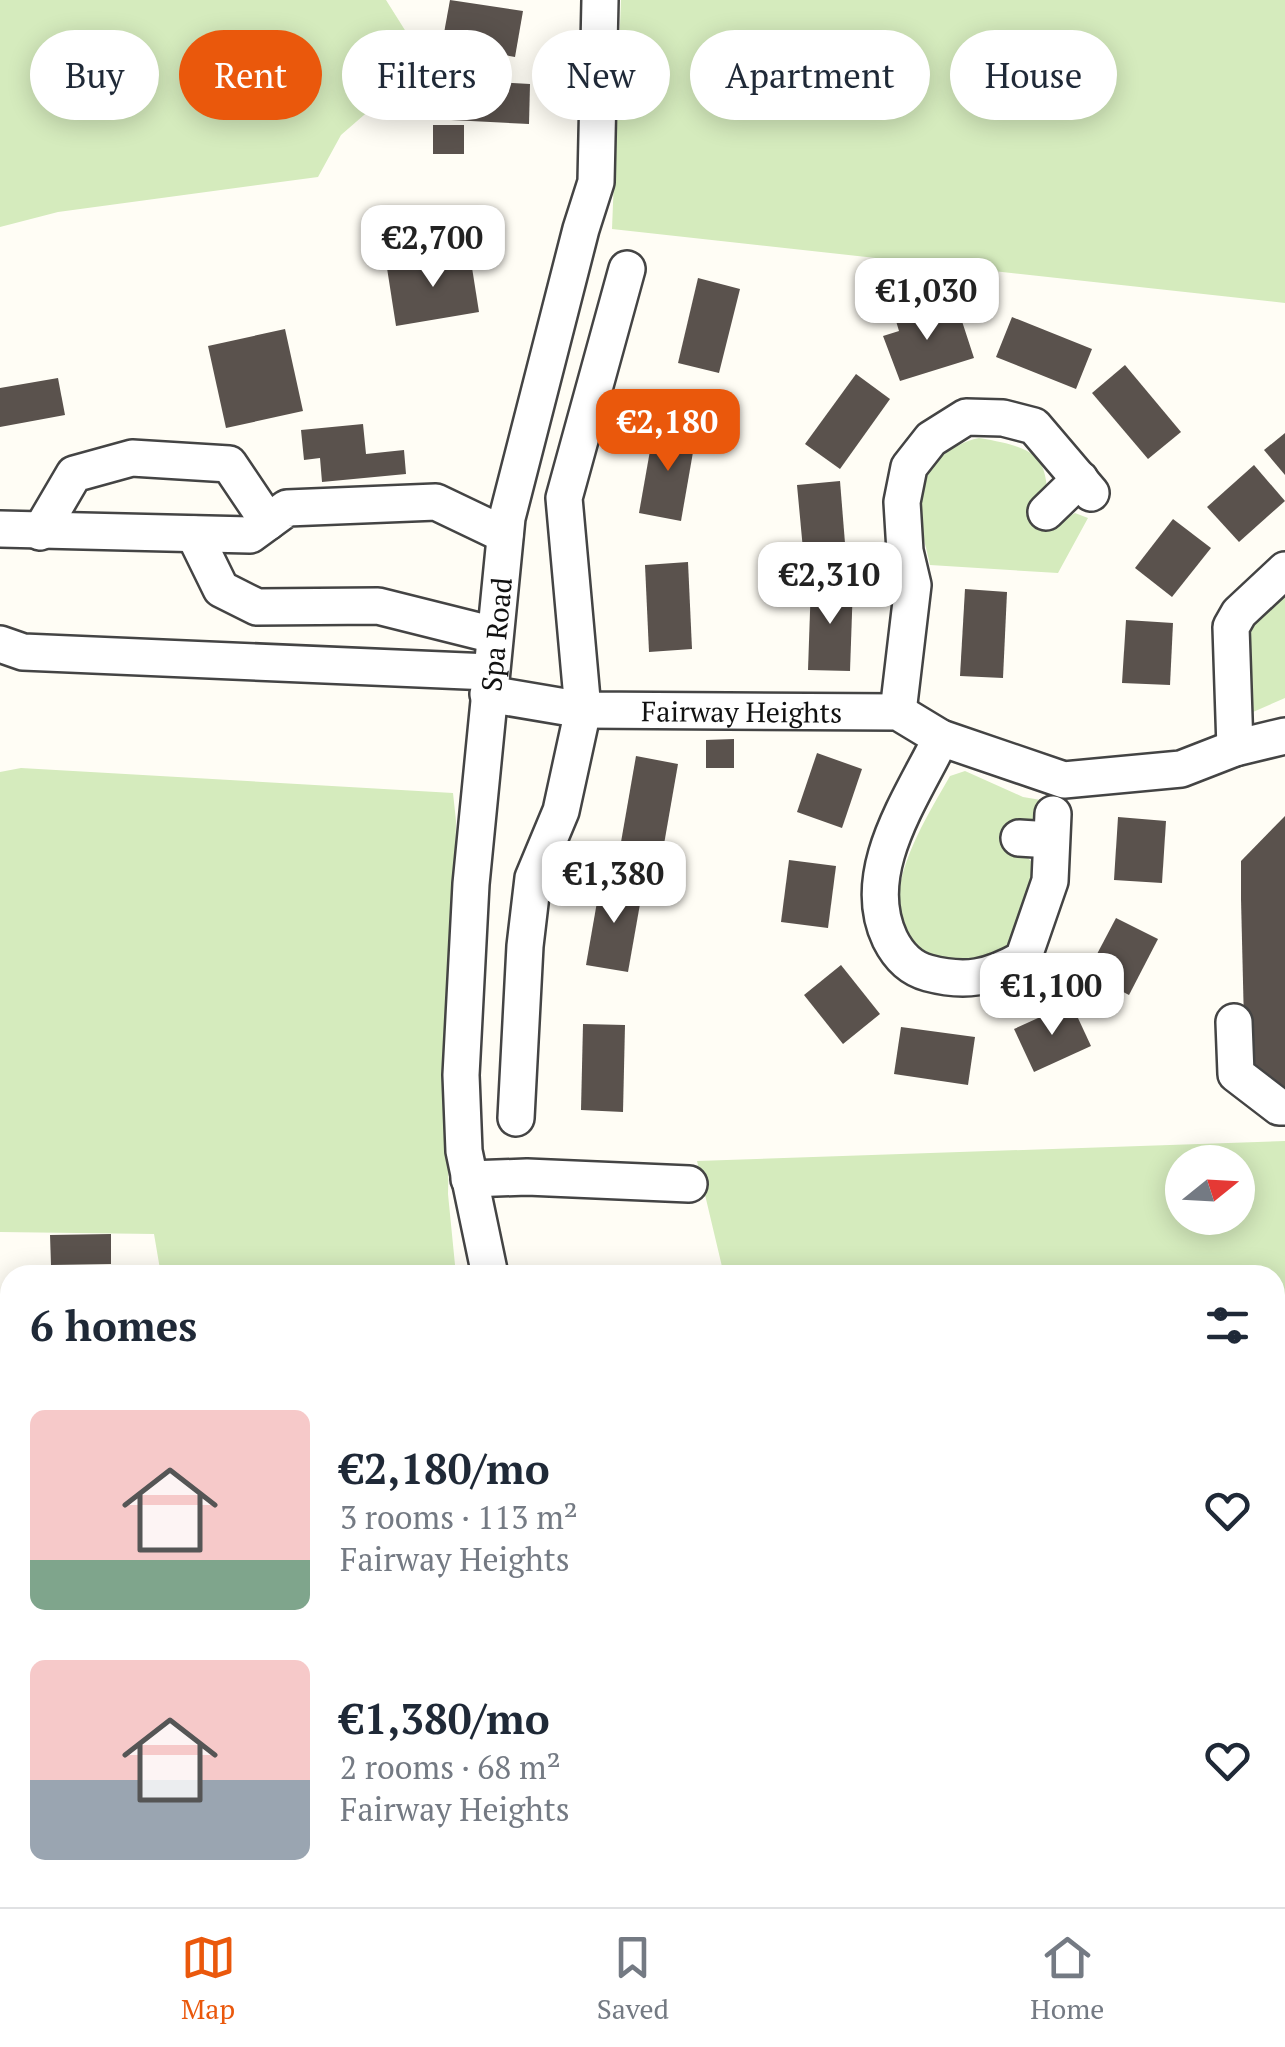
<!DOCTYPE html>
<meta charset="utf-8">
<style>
body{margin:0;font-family:"PT Serif",serif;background:#f6f6f7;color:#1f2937;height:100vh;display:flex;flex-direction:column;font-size:38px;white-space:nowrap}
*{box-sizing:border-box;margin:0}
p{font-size:32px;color:#747a83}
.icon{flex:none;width:55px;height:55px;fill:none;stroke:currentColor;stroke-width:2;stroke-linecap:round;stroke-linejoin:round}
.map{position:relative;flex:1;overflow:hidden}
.panel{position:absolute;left:0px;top:1265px;width:1285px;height:642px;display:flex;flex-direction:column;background:#fff;border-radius:30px 30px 0 0;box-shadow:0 5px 25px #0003}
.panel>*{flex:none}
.guide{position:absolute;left:30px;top:30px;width:1225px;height:90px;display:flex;gap:20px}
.needle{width:65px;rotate:72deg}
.tools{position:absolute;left:1165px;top:1145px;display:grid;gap:20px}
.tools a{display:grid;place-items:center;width:90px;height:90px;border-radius:50%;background:#fff;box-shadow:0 5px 25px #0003;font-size:50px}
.price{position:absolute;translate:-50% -85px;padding:0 22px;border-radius:20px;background:#fff;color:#222;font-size:32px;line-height:65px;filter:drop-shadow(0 2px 5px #0008)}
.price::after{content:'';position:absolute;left:50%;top:60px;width:30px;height:22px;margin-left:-15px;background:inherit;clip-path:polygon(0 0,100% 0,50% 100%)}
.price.selected{background:#ea580c;color:#fff}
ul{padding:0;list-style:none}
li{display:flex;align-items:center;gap:30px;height:250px;padding:0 30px}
li span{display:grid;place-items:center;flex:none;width:280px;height:200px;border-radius:15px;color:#555}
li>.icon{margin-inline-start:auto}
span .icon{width:120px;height:120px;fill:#fffc;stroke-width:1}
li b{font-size:42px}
h2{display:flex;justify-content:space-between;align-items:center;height:120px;padding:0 30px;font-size:42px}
.pill{padding:0 35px;border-radius:45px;background:#fff;box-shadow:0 5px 25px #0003;font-size:35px;line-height:90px}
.pill.selected{background:#ea580c;color:#fff}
.tabs{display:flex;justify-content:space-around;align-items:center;height:140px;border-top:2px solid #e0e1e3;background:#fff;font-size:28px;color:#747a83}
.tabs a{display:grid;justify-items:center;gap:5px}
.tabs .selected{color:#ea580c}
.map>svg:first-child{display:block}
.green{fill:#d5ebbd;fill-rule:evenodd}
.building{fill:#5a524d}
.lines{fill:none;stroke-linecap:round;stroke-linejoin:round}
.minor-casing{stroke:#444;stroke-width:40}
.minor{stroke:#fff;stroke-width:35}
.labels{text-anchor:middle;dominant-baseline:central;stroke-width:10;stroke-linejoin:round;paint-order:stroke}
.street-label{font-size:28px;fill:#111;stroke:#fff}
</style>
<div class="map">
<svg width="1285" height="1907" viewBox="0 0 1285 1907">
<rect width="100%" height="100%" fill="#fffdf5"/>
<!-- green -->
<g class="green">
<path d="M 0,0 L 386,0 L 425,62 L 341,135 L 318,177 L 58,212 L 0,227 Z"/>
<path d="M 621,0 L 1285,0 L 1285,303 L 612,229 Z"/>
<path d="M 979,438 C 1052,450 1045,461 1050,528 L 1075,513 L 1088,518 L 1058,573 L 930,565 C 926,545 918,522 918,502 C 919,469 950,444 979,438 Z"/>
<path d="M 1285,585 L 1285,698 L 1253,712 C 1220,660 1251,623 1285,585 Z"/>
<path d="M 21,768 L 453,793 L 456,821 L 448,1194 L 456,1275 L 161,1275 L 154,1234 L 0,1232 L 0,772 Z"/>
<path d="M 965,771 L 1023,797 L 1047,801 L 1037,818 L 1006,825 L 1005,849 L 1028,858 L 1041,873 L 1006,957 C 989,959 961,966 944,961 C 853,931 921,827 950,776 Z"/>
<path d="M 1285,1141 L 1285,1742 L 1275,1669 L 1275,1275 L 724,1275 L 697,1161 ZM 1182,1162 L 1238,1162 L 1238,1218 L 1182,1218 Z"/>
<path d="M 64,1898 L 149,1898 L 149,1907 L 67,1907 Z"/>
</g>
<!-- building -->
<g class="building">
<path d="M 450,0 L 523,11 L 515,57 L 442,44 Z"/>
<path d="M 452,80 L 530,84 L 529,124 L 451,120 Z"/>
<rect x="433" y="125" width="31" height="29"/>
<path d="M 470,255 L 479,312 L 396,326 L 387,268 Z"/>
<path d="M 698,278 L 740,289 L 719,373 L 678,363 Z"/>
<path d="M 915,304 L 922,324 L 959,312 L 974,358 L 900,381 L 883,336 L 899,331 L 893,311 Z"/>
<path d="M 1012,317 L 1092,349 L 1076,389 L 996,357 Z"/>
<path d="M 285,329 L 303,411 L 226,428 L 208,346 Z"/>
<path d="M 1125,365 L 1181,432 L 1148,459 L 1092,393 Z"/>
<path d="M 856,374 L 890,399 L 840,469 L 805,444 Z"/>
<path d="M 58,378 L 65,415 L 0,427 L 0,388 Z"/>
<path d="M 363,424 L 366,454 L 404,450 L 406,474 L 322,482 L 320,458 L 304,460 L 301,430 Z"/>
<path d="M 654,428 L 696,435 L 681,521 L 639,513 Z"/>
<path d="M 1285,433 L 1285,475 L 1264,450 Z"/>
<path d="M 1254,465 L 1285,501 L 1239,542 L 1207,507 Z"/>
<path d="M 840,481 L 847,568 L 805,571 L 797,485 Z"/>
<path d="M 1173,519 L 1211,548 L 1172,597 L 1135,568 Z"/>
<path d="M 688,562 L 692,649 L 649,652 L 645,565 Z"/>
<path d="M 811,583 L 853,585 L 850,671 L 808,670 Z"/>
<path d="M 965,589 L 1007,592 L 1003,678 L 960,676 Z"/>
<path d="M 1126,620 L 1173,623 L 1170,685 L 1122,683 Z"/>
<path d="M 734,739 L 734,768 L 706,768 L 706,740 Z"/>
<path d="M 817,753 L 862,769 L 842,828 L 797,812 Z"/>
<path d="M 636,756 L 678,764 L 663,850 L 621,842 Z"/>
<path d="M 1285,816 L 1285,1093 L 1245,1064 L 1241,899 L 1241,861 Z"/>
<path d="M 1118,817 L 1166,821 L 1162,883 L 1114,880 Z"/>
<path d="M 789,860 L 836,866 L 828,928 L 781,922 Z"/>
<path d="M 601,879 L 643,887 L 628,972 L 586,965 Z"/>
<path d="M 1116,918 L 1158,939 L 1129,995 L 1087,973 Z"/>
<path d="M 841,965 L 880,1014 L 843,1044 L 804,995 Z"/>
<path d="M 1071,1003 L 1091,1046 L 1034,1072 L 1014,1029 Z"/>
<path d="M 583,1024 L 625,1025 L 623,1112 L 581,1110 Z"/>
<path d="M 901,1027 L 975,1037 L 968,1085 L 894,1074 Z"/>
<path d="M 111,1234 L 111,1264 L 51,1265 L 50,1235 Z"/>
<path d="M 10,1551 L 10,1595 L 0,1597 L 0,1553 Z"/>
<rect x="0" y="1657" width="10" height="23"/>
<path d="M 1282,1896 L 1285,1907 L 1243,1907 L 1258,1898 L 1276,1898 L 1278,1902 Z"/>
<rect x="211" y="1898" width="30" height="9"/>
<path d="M 491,1898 L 542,1898 L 544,1907 L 493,1907 Z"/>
<path d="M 850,1898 L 889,1898 L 891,1907 L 806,1907 Z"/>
<path d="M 906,1898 L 1006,1898 L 1007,1907 L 908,1907 Z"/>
<path d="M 1028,1898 L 1104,1898 L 1105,1900 L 1060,1907 L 1029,1907 Z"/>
</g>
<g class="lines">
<defs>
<g id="minor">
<path d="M 1046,512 L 1080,479"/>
<path d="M 0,529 L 250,535 L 287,508 L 436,502 L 505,535"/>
<path d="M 40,532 L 74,474 L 132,458 L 229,464 L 268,522"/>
<path d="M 194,534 L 221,589 L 257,607 L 378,606 L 494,635"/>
<path d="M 0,644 L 23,652 L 490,672"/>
<path id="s1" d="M 488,694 L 583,710 L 898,712 L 941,738 L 1064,780 L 1181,769 L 1235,748 L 1285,736"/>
<path d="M 898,712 L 913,585 L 905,551 L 902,502 L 909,467 L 931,439 L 966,417 L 1003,418 L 1034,426 L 1091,493"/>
<path d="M 941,738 C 912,798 858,872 890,939 C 898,955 909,968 928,973 C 966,983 989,978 1023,959 L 1050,881 L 1053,814"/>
<path d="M 1235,748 L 1231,627 L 1239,613 L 1285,570"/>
<path d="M 1019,838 L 1051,840"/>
<path d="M 1234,1022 L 1236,1074 L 1279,1107 L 1285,1107"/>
<path d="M 516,1118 L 525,946 L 533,878 L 561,811 L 583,710 L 564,498 L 627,269"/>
<path d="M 469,1179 L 527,1177 L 689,1184"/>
<path id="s2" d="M 490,1275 L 464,1151 L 461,1075 L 471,884 L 507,518 L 581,229 L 596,182 L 600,0"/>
<path d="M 0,1489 L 10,1488"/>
<path d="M 0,1772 L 10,1801"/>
<path d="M 1275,1804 L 1285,1824"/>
<path d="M 42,1898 L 45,1907"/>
<path d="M 198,1898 L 198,1907"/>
<path d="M 659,1898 L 661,1907"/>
<path d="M 401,1907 L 402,1898"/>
<path d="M 1158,1907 L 1164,1898"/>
</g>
</defs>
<!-- minor casing -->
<use href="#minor" class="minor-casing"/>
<!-- minor -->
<use href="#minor" class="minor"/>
</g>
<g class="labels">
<!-- street labels -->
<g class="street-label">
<text stroke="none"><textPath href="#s2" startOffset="645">Spa Road</textPath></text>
<text stroke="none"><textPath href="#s1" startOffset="255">Fairway Heights</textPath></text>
</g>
</g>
</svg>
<div class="tools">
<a><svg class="needle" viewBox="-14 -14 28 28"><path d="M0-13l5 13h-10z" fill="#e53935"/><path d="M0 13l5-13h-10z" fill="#747a83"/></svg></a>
</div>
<b class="price" style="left:433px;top:290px">€2,700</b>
<b class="price" style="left:927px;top:343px">€1,030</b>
<b class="price selected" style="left:668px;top:474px">€2,180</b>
<b class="price" style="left:830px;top:627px">€2,310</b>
<b class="price" style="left:614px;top:926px">€1,380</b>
<b class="price" style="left:1052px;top:1038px">€1,100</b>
<div class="guide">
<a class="pill">Buy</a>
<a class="pill selected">Rent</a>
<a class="pill">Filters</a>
<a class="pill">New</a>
<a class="pill">Apartment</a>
<a class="pill">House</a>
</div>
<section class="panel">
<h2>6 homes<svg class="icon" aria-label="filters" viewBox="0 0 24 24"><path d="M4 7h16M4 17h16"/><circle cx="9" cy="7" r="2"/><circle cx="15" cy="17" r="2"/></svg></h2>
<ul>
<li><span style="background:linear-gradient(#f6c9c9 75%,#7fa58c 0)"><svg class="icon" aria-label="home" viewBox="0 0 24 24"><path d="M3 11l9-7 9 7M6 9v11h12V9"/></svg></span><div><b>€2,180/mo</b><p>3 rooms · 113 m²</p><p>Fairway Heights</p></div><svg class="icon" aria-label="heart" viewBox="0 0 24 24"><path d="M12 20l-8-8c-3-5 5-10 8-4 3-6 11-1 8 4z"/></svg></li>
<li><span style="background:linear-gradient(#f6c9c9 60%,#9aa5b1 0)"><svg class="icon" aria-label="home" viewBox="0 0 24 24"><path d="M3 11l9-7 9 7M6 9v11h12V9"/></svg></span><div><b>€1,380/mo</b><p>2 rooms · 68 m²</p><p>Fairway Heights</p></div><svg class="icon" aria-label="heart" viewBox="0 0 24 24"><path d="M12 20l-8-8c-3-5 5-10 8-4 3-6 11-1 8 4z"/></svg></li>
</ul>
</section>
</div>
<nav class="tabs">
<a class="selected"><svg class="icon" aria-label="map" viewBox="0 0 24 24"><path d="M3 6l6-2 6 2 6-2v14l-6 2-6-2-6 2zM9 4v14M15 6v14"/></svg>Map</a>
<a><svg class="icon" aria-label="saved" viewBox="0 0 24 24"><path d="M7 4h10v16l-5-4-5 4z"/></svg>Saved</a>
<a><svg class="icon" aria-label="home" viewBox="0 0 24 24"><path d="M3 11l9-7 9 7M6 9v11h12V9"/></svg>Home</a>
</nav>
